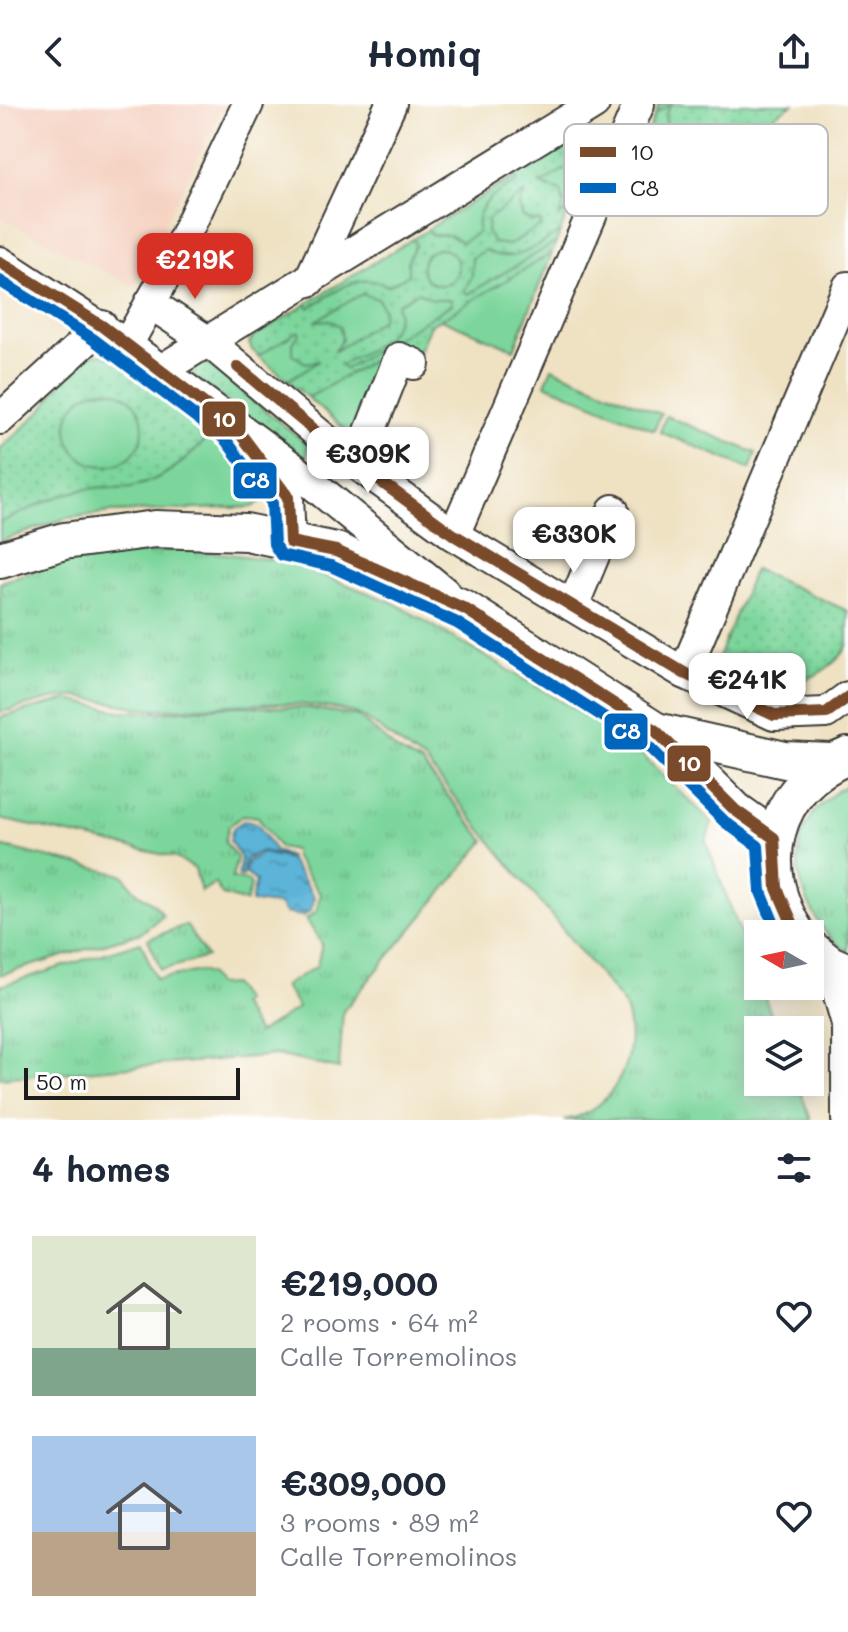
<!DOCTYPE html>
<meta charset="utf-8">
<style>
body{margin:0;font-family:Mali,sans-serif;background:#f6f6f7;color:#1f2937;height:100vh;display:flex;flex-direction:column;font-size:30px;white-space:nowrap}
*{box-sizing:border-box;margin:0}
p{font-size:26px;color:#747a83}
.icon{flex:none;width:44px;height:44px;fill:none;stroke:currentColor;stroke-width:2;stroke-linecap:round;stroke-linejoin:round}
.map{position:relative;height:1016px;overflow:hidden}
.sheet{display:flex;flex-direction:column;background:#fff;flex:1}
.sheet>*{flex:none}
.needle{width:52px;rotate:279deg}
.buttons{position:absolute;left:744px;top:816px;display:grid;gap:16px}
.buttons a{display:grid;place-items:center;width:80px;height:80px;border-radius:0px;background:#fff;box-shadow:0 4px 20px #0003;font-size:40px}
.scale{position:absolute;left:24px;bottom:20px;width:216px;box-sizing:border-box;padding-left:8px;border:4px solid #1c1c1c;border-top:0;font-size:22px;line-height:28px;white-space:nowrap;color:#1c1c1c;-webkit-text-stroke:6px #fff;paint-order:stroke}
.price{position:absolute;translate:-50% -68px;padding:0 18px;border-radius:16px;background:#fff;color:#222;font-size:26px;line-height:52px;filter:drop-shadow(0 2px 4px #0008)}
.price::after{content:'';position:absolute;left:50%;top:48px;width:24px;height:18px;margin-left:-12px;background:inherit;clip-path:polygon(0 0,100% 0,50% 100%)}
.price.current{background:#d93025;color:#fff}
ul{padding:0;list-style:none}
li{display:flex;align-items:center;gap:24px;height:200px;padding:0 32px}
li span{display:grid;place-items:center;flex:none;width:224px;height:160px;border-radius:0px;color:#555}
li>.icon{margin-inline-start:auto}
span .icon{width:96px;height:96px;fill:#fffc;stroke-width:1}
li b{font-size:34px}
h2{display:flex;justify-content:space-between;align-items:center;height:96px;padding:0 32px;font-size:34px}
header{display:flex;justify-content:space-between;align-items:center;height:104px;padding:0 32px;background:#fff;font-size:36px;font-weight:800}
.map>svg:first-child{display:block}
.built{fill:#f5d3c2}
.grass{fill:url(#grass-tufts);stroke:#4c795c;stroke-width:2}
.park{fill:url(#park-dots);stroke:#4c795c;stroke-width:2}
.garden{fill:#7cd69b;stroke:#4c795c;stroke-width:2}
.water{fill:url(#water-ripples);stroke:#3c687a;stroke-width:2}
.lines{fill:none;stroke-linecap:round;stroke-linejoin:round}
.minor-casing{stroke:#3c3a35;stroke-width:34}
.major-casing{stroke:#3c3a35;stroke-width:40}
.minor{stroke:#fff;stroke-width:30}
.major{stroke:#fff;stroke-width:36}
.bus-1-casing{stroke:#fff;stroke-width:18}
.bus-2-casing{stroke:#fff;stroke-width:18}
.bus-1{stroke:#7a4b2a;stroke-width:12}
.bus-2{stroke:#0065bd;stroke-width:12}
.key{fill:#fff;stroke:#bbb;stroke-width:2}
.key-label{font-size:22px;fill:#1c1c1c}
.line-badge{stroke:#fff;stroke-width:3}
.badge-label{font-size:22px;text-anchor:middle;font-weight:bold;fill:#fff}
</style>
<header><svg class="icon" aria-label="back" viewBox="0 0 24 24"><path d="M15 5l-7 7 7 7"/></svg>Homiq<svg class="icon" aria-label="share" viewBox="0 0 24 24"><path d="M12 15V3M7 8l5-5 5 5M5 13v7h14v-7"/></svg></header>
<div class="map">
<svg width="848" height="1016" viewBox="0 0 848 1016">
<defs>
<pattern id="grass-tufts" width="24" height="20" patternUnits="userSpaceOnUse" patternTransform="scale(2)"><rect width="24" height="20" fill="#7cd69b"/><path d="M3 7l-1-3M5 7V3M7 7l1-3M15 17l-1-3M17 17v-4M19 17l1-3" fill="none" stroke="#6bb785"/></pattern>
<pattern id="park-dots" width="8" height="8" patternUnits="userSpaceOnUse" patternTransform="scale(2)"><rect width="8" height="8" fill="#7cd69b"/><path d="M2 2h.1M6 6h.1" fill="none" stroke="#6bb785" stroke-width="1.8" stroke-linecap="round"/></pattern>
<pattern id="water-ripples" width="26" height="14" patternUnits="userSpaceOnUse" patternTransform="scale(2)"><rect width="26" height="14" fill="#5bb4d8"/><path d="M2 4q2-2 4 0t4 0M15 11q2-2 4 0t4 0" fill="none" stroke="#4a92ae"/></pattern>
</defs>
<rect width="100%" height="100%" fill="#fff"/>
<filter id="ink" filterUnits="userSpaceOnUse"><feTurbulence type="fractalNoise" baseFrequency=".0125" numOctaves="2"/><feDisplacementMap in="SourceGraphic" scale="16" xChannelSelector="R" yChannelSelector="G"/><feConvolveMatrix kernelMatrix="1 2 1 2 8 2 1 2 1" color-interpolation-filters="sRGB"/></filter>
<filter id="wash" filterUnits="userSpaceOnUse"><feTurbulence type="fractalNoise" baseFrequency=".006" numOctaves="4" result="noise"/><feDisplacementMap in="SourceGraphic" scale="32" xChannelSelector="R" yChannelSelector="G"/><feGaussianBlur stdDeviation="1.8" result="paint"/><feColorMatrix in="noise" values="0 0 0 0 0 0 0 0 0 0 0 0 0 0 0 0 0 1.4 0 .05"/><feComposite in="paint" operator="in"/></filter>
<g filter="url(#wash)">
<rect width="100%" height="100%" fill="#efe2c3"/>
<!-- built -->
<path class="built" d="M 0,0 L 224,0 L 134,183 L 0,113 Z"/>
<!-- grass -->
<g class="grass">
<path d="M 184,445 L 286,457 L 394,499 L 623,633 L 712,718 L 706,738 L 777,926 L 758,926 L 758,978 L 797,978 L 811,1016 L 564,1016 C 617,1009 643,944 623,899 L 425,657 C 406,647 367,612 355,609 C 292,592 226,603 161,605 C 131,606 89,591 65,593 C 44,595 21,604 0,608 L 0,479 L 55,458 Z"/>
<path d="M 68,596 L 120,607 L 162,608 L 234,602 L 309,604 L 358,612 L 398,647 L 422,660 L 485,737 L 343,907 L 339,965 L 277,951 L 0,974 L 0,882 L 141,838 L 156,875 L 200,867 L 209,870 L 216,881 L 232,880 L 244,897 L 240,900 L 258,929 L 298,904 L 284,882 L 317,862 L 322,840 L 306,815 L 317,807 L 320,790 L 294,753 L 294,746 L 279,743 L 258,713 L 244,711 L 229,722 L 225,738 L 237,754 L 232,774 L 248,777 L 251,781 L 246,798 L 222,791 L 215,779 L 201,788 L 195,765 L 174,753 L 0,715 L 0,613 Z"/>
<path d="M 848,680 L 848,848 C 831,838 821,824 812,806 C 785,755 797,710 848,680 Z"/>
<path d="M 0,742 L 124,771 C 138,797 150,790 163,811 L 141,829 L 0,871 Z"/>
<path d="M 186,821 L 207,853 L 161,866 L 148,835 Z"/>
</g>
<!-- park -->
<g class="park">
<path d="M 659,0 L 793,0 L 616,108 Z"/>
<path d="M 571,38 L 589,55 L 514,245 L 441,215 L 430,221 L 417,253 L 355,334 L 252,246 L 249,239 L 253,233 Z"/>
<path d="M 104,250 C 153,276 212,316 246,361 C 253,371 258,384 263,395 L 253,403 L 111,408 L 67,414 L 0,437 L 0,345 L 43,305 L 74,259 L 88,251 Z"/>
<path d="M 204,257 L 308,341 L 307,351 L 303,354 L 193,272 L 196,261 Z"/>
<path d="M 754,465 L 848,507 C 848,517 848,529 848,539 C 846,549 836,557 828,563 C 791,592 754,576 717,557 Z"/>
</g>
<!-- garden -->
<g class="garden">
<path d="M 671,0 L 665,11 L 667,24 L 677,31 L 691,31 L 633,66 L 655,10 Z"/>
<path d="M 588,51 L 589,55 L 569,106 L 559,113 L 564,101 L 561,87 L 540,80 Z"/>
<path d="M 515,73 L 518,77 C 496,90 474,99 478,128 L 462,138 L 449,131 L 431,131 L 428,125 Z"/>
<path d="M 525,89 L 519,101 L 522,112 L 532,118 L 539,117 L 542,121 L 509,141 L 494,139 L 487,129 L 488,115 Z"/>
<path d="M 560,128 L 556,138 L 468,190 L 464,187 L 472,172 L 472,154 L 485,146 C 513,163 536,142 560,128 Z"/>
<path d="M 413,135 L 416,140 L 408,155 L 408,171 L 388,182 C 358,166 336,188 309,204 L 306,200 Z"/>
<circle cx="440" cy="163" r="18"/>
<path d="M 552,149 L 514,245 L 441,215 Z"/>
<path d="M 418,188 L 432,195 L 450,195 L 452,200 L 345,265 L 341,261 C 365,246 404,234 397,200 Z"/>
<path d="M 362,190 L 378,195 L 383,205 L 382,215 L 334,248 L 342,235 L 340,223 L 330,216 L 315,217 Z"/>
<path d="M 298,227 L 300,229 L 293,239 L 293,251 L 306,259 L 319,257 L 288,276 L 258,252 Z"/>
<path d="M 394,244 L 355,334 L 308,294 Z"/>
<path d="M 552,264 L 661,310 L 654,326 L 545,280 Z"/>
<circle cx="105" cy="324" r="38"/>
<path d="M 666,312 L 756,349 L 750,365 L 660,328 Z"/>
<path d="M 213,327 L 261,379 L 263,395 L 253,403 L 111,408 L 67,414 L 0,437 L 0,419 C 30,405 60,388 94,384 C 106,382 119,385 131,383 C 165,376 192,353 213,327 Z"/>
</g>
<!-- water -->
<g class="water">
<path d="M 245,716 L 257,719 L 275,747 L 290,753 L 261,747 L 245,756 L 242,772 L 238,771 L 241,754 L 230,737 L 233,724 Z"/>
<path d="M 262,749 L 289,755 L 314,793 L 311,806 L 303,812 L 285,809 L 279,801 L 251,798 L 256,777 L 245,769 L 247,758 Z"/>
</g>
</g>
<g filter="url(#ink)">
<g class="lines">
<defs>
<g id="minor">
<path d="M 0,158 L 127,241 L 292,363 L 444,488"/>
<path d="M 309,177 L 391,0"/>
<path d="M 150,199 L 210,239 L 339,347 L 454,431 L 684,569 L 774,611 L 826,609 L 848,593"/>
<path d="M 127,241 L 166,171 L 248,0"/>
<path d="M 161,266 L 594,0"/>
<path d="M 0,315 L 102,222"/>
<path d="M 254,348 L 288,393 L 290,438"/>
<path d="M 357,360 L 399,254 L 414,260"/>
<path d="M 454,431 L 639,0"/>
<path d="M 573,502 L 613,406"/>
<path d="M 684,569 L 848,183"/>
<path d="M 830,860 L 847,920 L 847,1016"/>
</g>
<g id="major">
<path d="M 0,456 L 64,437 L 155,425 L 246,428 L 336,447 L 465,505 L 656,627 L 735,706 L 774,734"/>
<path d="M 656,627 L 785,656 L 831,658"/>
<path d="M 797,830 C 754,764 771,682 848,652"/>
<path d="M 810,844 L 830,860 L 848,868"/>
</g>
</defs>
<!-- minor casing -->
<use href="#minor" class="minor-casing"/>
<!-- major casing -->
<use href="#major" class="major-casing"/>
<!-- minor -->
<use href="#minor" class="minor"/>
<!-- major -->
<use href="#major" class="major"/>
<defs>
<g id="bus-1">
<path d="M 0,158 L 102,222 L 236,324 L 288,393 L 290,438 L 336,447 L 465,505 L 656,627 L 735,706 L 774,734 L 777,784 L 797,830"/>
<path d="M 238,263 L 339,347 L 454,431 L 684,569 L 774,611 L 826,609 L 848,593"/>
</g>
<path id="bus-2" d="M 0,177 L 93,235 L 225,335 L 272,399 L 274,440 L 281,451 L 331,462 L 457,519 L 646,640 L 725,718 L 758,742 L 761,788 L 778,830"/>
</defs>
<!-- bus-1 casing -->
<use href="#bus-1" class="bus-1-casing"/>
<!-- bus-2 casing -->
<use href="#bus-2" class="bus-2-casing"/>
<!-- bus-1 -->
<use href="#bus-1" class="bus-1"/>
<!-- bus-2 -->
<use href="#bus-2" class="bus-2"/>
</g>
</g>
<!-- legend -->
<rect x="564" y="20" width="264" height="92" rx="12" class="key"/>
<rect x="580" y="43" width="36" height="10" fill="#7a4b2a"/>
<rect x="580" y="79" width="36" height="10" fill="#0065bd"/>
<g class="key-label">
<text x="630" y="56">10</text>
<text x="630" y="92">C8</text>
</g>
<g class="line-badge">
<rect x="201" y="296" width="46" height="38" rx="8" fill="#7a4b2a"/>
<rect x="232" y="357" width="46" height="39" rx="8" fill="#0065bd"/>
<rect x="603" y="608" width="46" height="39" rx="8" fill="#0065bd"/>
<rect x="666" y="640" width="46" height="39" rx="8" fill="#7a4b2a"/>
</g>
<g class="badge-label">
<text x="224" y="323">10</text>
<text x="255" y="384">C8</text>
<text x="626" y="635">C8</text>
<text x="689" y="667">10</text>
</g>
</svg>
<div class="buttons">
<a><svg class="needle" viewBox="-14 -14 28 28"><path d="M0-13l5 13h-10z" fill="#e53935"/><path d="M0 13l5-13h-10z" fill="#747a83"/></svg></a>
<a><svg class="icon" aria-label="layers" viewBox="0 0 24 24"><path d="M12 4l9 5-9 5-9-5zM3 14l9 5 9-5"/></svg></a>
</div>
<div class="scale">50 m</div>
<b class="price current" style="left:195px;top:197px">€219K</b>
<b class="price" style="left:368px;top:391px">€309K</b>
<b class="price" style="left:574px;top:471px">€330K</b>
<b class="price" style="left:747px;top:617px">€241K</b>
</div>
<section class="sheet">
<h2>4 homes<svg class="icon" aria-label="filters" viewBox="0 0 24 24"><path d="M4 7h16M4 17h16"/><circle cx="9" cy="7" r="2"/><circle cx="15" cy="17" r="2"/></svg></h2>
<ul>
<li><span style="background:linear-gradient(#dfe7d0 70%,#7fa58c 0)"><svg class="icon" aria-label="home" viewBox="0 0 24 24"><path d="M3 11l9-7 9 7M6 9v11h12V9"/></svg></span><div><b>€219,000</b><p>2 rooms · 64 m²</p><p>Calle Torremolinos</p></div><svg class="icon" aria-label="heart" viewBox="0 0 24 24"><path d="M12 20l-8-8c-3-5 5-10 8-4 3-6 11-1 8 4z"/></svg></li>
<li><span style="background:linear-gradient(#a9c7e8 60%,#b9a48a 0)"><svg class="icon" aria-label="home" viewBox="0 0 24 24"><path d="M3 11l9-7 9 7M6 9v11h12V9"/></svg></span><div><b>€309,000</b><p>3 rooms · 89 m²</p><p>Calle Torremolinos</p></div><svg class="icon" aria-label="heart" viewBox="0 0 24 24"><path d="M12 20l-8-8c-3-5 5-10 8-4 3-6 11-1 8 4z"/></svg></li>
</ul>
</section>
